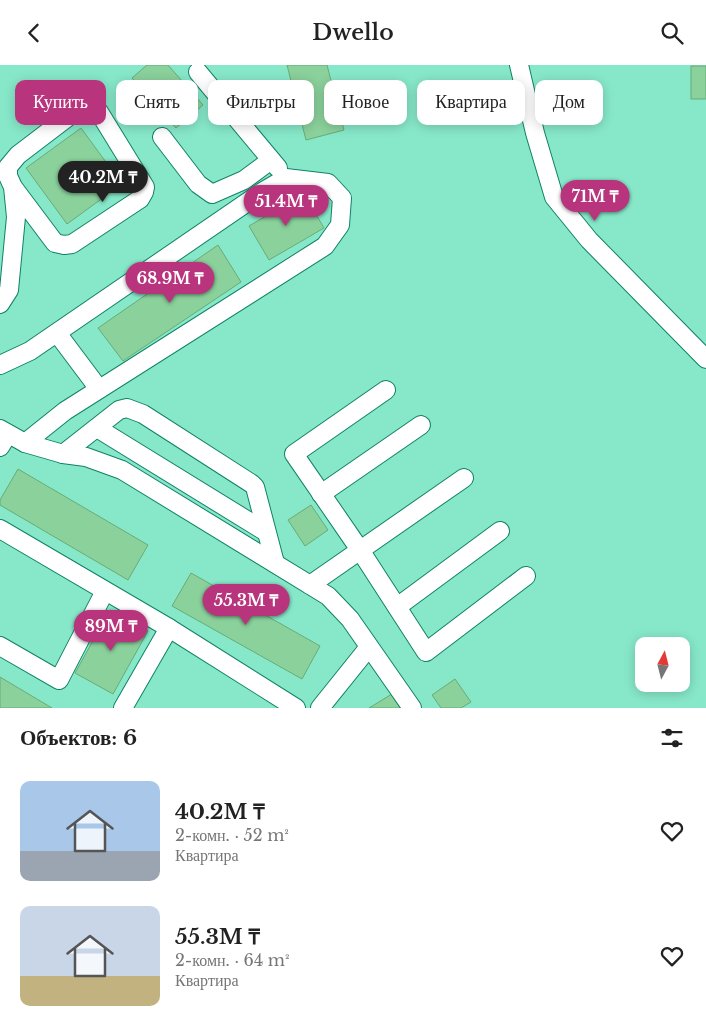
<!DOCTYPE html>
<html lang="ru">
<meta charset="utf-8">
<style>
body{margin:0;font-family:"Libre Baskerville",serif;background:#f2f2f2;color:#222;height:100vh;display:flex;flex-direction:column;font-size:19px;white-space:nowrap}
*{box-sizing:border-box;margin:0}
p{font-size:16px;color:#767676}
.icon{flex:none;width:28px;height:28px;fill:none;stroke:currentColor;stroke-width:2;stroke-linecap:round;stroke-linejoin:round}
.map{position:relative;height:643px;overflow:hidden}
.sheet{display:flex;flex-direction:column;background:#fff;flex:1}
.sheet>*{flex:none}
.top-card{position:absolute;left:15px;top:15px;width:676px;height:45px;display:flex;gap:10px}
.needle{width:32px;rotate:7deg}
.controls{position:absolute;left:635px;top:572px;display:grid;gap:10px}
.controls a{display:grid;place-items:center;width:55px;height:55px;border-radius:10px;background:#fff;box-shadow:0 2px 12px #0003;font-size:25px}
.price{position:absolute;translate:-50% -42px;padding:0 11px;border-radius:18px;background:#b8357d;color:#fff;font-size:16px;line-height:32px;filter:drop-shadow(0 1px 2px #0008)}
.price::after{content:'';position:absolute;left:50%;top:30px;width:15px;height:11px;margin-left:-8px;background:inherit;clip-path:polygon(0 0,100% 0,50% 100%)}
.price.current{background:#222;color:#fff}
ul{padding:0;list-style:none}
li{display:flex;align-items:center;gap:15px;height:125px;padding:0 20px}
li span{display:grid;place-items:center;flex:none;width:140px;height:100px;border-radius:10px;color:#555}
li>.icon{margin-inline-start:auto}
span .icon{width:60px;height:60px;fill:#fffc;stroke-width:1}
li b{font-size:21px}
h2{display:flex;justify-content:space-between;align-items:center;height:60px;padding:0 20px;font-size:21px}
.pill{padding:0 18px;border-radius:10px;background:#fff;box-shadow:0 2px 12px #0003;font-size:18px;line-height:45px}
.pill.current{background:#b8357d;color:#fff}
header{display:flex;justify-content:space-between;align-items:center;height:65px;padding:0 20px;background:#fff;font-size:22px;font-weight:600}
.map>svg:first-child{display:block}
.building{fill:#8bd19c;stroke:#67ac78}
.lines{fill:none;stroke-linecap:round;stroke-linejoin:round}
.minor-casing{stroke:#0f8267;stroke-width:20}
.minor{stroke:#fff;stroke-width:18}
</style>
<header><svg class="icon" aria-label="back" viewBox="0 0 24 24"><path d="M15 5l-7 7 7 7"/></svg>Dwello<svg class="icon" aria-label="search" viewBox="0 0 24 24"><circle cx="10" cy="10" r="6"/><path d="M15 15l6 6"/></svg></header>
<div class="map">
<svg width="706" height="643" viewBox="0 0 706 643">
<rect width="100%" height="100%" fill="#87e8c9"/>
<!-- building -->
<g class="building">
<path d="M 147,0 L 168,0 L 203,40 L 176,63 L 132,13 Z"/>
<path d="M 287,0 L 327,0 L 344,65 L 306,75 Z"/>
<rect x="691" y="1" width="15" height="33"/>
<path d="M 81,63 L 122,119 L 67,159 L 26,103 Z"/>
<path d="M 304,129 L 324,163 L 269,195 L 249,161 Z"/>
<path d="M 218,180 L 241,217 L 123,296 L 98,263 Z"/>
<path d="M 18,404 L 148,480 L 128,515 L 0,440 L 0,435 Z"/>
<path d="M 311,440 L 328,465 L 305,481 L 288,455 Z"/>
<path d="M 191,508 L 320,581 L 302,614 L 172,541 Z"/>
<path d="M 110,545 L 148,566 L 113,629 L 75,608 Z"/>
<path d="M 0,612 L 52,643 L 0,643 Z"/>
<path d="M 455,614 L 471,637 L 461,643 L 441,643 L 432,630 Z"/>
<path d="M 392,629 L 400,643 L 369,643 Z"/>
</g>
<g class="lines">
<defs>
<g id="minor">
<path d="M 519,0 L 535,68 L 554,132 L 589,175 L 706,294"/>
<path d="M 198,7 L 278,103"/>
<path d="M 162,72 L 198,119 L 212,129 L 244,115 L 271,95"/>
<path d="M 0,239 L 9,225 L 16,152 L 13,122 L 8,111 L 8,102 L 18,90 L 81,42 L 90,43 L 99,47 L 145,122 L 144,127 L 140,134 L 72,179 L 64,180 L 55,178 L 13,122"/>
<path d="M 57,268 L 99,324"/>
<path d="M 0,300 L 30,286 L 262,127 L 286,113 L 328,118 L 342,133 L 340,160 L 325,181 L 65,346 L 25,378"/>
<path d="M 386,325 L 294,389 L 360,485 L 426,587 L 526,511"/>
<path d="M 97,363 L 266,467"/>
<path d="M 0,364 L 25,378 L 63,389 L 86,392 L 122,405 L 328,531 L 350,554 L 412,643"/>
<path d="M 0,382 L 8,369"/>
<path d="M 63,389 L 119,345 L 127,343 L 143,349 L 252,419 L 255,422 L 275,498"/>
<path d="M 321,429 L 421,360"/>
<path d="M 0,464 L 169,563"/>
<path d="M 310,520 L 464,413"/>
<path d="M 397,542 L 500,466"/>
<path d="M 0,581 L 59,615 L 105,526"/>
<path d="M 123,643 L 169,563 L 296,643"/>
<path d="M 320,643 L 369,582"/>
</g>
</defs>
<!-- minor casing -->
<use href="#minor" class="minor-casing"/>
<!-- minor -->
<use href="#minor" class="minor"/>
</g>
</svg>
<div class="controls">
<a><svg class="needle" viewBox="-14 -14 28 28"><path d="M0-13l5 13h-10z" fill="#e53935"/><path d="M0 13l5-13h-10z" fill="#767676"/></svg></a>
</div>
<b class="price current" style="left:103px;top:138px">40.2M ₸</b>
<b class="price" style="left:595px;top:157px">71M ₸</b>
<b class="price" style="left:286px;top:162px">51.4M ₸</b>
<b class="price" style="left:170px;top:239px">68.9M ₸</b>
<b class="price" style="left:246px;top:561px">55.3M ₸</b>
<b class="price" style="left:111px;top:587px">89M ₸</b>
<div class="top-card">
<a class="pill current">Купить</a>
<a class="pill">Снять</a>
<a class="pill">Фильтры</a>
<a class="pill">Новое</a>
<a class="pill">Квартира</a>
<a class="pill">Дом</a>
</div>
</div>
<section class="sheet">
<h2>Объектов: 6<svg class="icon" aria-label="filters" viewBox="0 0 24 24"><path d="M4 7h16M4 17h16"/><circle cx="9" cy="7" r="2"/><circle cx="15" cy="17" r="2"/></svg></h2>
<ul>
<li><span style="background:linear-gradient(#a9c7e8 70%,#9aa5b1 0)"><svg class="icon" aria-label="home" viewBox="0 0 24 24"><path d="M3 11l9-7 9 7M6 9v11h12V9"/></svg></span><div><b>40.2M ₸</b><p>2-комн. · 52 m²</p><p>Квартира</p></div><svg class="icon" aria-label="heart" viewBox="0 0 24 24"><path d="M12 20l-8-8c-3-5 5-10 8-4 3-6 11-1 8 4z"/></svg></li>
<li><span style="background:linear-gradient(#c9d6e8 70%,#c2b280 0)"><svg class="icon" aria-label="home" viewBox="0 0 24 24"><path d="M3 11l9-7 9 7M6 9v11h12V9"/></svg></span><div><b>55.3M ₸</b><p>2-комн. · 64 m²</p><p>Квартира</p></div><svg class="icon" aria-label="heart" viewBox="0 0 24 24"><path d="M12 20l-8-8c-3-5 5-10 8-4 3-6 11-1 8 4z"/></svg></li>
</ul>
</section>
